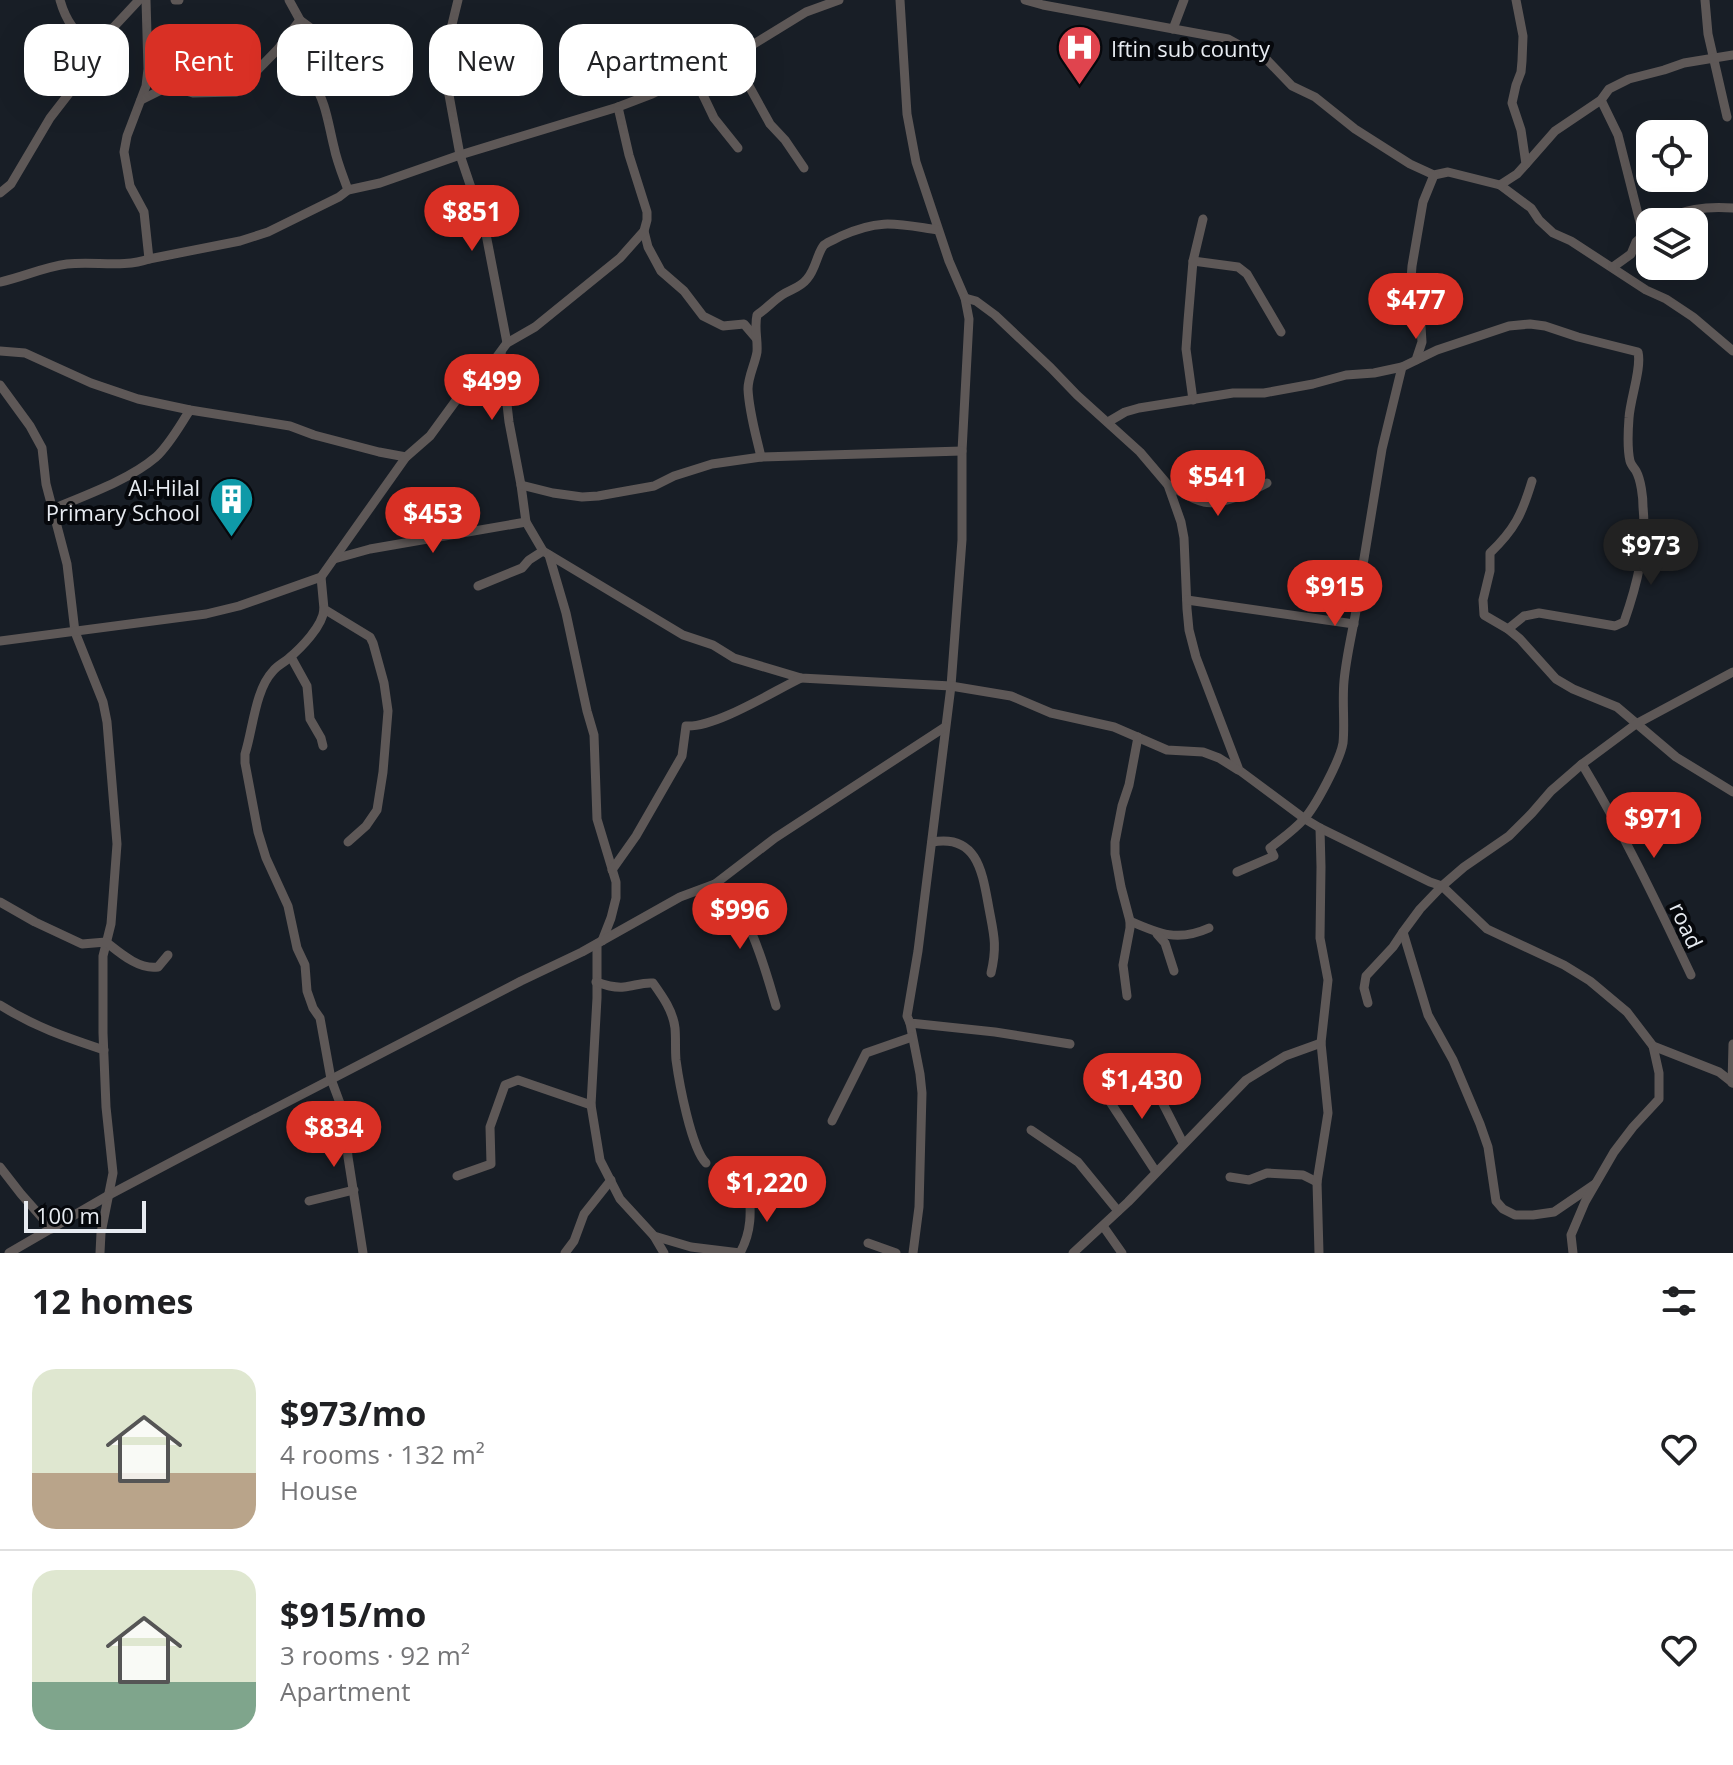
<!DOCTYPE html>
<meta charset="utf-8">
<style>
body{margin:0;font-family:"Open Sans",sans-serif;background:#f6f6f6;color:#202124;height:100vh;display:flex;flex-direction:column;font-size:30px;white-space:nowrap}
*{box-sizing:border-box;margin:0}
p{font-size:26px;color:#757577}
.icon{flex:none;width:44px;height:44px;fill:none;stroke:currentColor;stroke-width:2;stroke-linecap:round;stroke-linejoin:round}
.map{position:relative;height:1253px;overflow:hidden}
.sheet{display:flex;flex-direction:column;background:#fff;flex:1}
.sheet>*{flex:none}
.top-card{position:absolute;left:24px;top:24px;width:800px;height:72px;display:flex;gap:16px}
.buttons{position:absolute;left:1636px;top:120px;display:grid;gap:16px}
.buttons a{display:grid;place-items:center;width:72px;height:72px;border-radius:16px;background:#fff;box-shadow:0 8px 32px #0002;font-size:40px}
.scale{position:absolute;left:24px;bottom:20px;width:122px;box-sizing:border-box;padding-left:8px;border:4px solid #e7ebf1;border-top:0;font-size:22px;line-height:28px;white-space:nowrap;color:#e7ebf1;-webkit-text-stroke:6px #06080c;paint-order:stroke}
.price{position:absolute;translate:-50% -68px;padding:0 18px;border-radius:28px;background:#d93025;color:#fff;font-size:26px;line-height:52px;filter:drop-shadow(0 2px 4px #0008)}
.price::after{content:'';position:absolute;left:50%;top:48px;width:24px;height:18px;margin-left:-12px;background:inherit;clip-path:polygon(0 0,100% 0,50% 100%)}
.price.active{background:#222;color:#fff}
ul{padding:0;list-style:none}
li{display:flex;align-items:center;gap:24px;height:200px;padding:0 32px}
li+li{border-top:2px solid #e0e0e0}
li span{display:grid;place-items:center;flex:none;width:224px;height:160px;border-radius:24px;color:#555}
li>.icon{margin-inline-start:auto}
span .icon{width:96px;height:96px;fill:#fffc;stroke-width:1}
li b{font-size:34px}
h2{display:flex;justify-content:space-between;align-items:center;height:96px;padding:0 32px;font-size:34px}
.tag{padding:0 28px;border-radius:24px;background:#fff;box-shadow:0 8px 32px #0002;font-size:28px;line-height:72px}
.tag.active{background:#d93025;color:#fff}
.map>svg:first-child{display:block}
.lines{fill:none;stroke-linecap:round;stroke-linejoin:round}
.minor{stroke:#5e5857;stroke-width:9}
.labels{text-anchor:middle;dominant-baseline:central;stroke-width:8;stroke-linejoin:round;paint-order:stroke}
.poi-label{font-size:22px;fill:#e7ebf1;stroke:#06080c;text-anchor:start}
.street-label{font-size:22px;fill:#e7ebf1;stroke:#06080c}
</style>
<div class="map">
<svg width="1733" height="1253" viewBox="0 0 1733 1253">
<rect width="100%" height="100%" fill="#181e26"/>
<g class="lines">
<!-- minor -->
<g class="minor">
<path d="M 60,0 C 65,18 73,33 90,42"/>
<path d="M 146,0 L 148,69 L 146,86 L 127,136 L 124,152 L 130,186 L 144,212 L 149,259"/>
<path d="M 175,0 L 179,0"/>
<path d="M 289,0 L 300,20 L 323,37 L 323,43 L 312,81 C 326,101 328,123 334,147 C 337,162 343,176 348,190"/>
<path d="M 458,0 L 448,41 L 446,60 L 447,84 L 460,155 L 485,229 L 507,343"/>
<path d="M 900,0 L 907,114 L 916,162 L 949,261 L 965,298 L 969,319 L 962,451 L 962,540 L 951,686 L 918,951 L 907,1016 L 910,1023 L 995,1032 L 1070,1044"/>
<path d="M 1025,0 L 1043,5 L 1228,39 L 1268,61 L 1292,86 L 1315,97 L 1355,129 L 1410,164 L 1434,175 L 1448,172 L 1500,185 L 1531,208 L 1539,220 L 1553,233 L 1571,241 L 1646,290 L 1666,299 L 1693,317 L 1733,351"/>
<path d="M 1705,0 L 1708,34 L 1727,117"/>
<path d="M 1173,29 L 1184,0"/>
<path d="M 732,55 L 770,124 L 785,140 L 804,168"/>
<path d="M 693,74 L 714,118 L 738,148"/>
<path d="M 141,100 L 169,86 L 193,93 L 236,92 L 278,49 L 300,20"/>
<path d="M 1601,100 L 1618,135 L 1643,234"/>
<path d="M 1526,164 L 1555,131 L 1601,100 L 1609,89 L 1629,79 L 1664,70 L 1684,63 L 1733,55"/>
<path d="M 1500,185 L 1517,174 L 1526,164 L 1521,130 L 1512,103 L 1516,85 L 1521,72 L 1522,61 L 1523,36 L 1516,0"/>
<path d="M 0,193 L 11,184 L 50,118 L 91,65 L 94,54 L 90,42 L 111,30 L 139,0"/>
<path d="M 1659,222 C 1684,209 1705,206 1733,208"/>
<path d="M 644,231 L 648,247 L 661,271 L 684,291 L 703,316 L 723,326 L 744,324 L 756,338"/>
<path d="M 1193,261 L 1238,267 L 1247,274 L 1281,332"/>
<path d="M 1613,267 L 1631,254 L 1636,242 L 1650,230"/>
<path d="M 0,282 C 23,277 44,267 67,264 C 95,261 123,268 149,259 L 240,241 L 268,232 L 339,197 L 348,190 L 380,183 L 460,155 L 618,107 L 652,94 L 749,47 L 806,12 L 839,0"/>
<path d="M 965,298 L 976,301 L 995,315 L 1051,368 L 1077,395 L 1140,452 L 1168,485 L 1181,522 L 1184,538 L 1187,609 L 1189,630 L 1196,657 L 1239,770 L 1305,819 L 1320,828 L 1430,882 L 1442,886 L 1487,929 L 1564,965 L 1590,981 L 1627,1012 L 1653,1046 L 1719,1072 L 1733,1083"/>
<path d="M 0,351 L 25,353 L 91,383 L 138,399 L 190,410 L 290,426 L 314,435 L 379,452 L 406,457"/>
<path d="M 501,352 L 509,422 L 521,485 L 526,522 L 543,551 L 683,635 L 713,645 L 734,658 L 801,678 L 951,686 L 1011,696 L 1051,713 L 1114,727 L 1167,750 L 1203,752 L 1219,758 L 1238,770"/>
<path d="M 1416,360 L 1422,342 L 1420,311 L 1411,279 L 1412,266 L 1423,202 L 1434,175"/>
<path d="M 0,385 L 30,426 L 42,448 L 46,484 L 67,564 L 75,632 L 103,702 L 107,722 L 117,844 L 111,924 L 103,956 L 103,1033 L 106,1107 L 113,1173 L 101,1233 L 100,1253"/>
<path d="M 1193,400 L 1186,349 L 1188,321 L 1193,261 L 1203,219"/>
<path d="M 1108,422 L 1125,412 L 1139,408 L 1233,393 L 1264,393 L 1313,384 L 1346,375 L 1374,373 L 1402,367 L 1437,350 L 1509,326 L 1530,324 L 1545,326 L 1578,337 L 1638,352 C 1642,368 1630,399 1629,418 C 1628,431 1627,448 1630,461 C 1631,465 1634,468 1636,471 C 1641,480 1643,497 1643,507 C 1647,546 1637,585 1624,622 L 1615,626 L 1539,613 L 1524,616 L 1508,629"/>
<path d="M 761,457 C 756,435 749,412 748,389 C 748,377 755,364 757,352 C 758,339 754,328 757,315 C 766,309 773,301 782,295 C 791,289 800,288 807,279 C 816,269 817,253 824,245 C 829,241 836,239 841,236 C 881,218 897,224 938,230"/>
<path d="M 1532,481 C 1522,514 1515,529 1490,553 L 1490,571 L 1483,600 L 1484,615 L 1508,629 L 1520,639 L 1556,679 L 1573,689 L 1617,707 L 1676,757 L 1733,792"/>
<path d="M 521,485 L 553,493 L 582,497 L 598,496 L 654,486 L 674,476 L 712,464 L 761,457 L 962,451"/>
<path d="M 1168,485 C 1179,490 1192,500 1204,502 C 1221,506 1252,491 1267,483"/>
<path d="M 53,509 C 86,495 129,480 156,457 C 170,444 180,425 190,410"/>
<path d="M 549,555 L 566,613 L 587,711 L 594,735 L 597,819 L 616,882 L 616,898 L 611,918 L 602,941"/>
<path d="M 334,559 L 370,549 L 526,522"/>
<path d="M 321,577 L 324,609 L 370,637 L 373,643 L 384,683 L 388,711 L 383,772 L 377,810 L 366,826 L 348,842"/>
<path d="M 478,586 L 522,568 L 529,560 L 543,551"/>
<path d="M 1187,600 L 1354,624"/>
<path d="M 324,609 C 323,626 301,648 288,659 C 283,663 277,666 273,671 C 255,690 253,729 245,754 L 245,763 L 258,832 L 266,858 L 288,906 L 297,948 L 305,965 L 307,991 L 313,1008 L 320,1018 L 331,1079 L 344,1114 L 348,1157 L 363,1253"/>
<path d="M 0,641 L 206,614 L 239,606 L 321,577 L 406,457 L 430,436 L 476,373 L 496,358 L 507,343 L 535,327 L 620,258 L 644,231 L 647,220 L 647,212 L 629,155 L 618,107"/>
<path d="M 291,657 L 307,686 L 310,719 L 321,738 L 323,746"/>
<path d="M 1582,764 C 1623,832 1657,903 1691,975"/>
<path d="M 932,842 C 976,834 982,870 988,903 C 993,932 998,943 991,973"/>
<path d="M 612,870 L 636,836 L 682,756 L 686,726 C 715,728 772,692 801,678"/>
<path d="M 1237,872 L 1274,856 L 1270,848 C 1281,839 1293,831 1303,820 C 1315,808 1340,760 1343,743 C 1345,723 1342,702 1344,681 C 1347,648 1357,616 1360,583 L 1382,449 L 1402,367"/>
<path d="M 715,884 C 747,899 766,972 776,1006"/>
<path d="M 0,902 L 35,922 L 82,944 L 106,942 C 120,953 139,970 158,967 L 168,955"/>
<path d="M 1130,921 C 1159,934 1178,942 1209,928"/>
<path d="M 1157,934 L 1165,943 L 1174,971"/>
<path d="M 597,944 L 597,998 L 591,1105 L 600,1160 L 620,1199 L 654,1236 L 691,1247 L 740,1253"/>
<path d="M 596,982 C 605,985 614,988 624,987 C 634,986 643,982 653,983 C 663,997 673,1011 675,1028 C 676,1039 675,1049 676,1060 C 679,1082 691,1148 706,1163"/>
<path d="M 1127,996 L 1123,965 L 1130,928 L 1130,921 L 1121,887 L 1115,854 L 1115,842 L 1122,806 L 1129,785 L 1138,737"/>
<path d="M 1368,1003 L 1364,988 L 1366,976 L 1393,947 L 1403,932"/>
<path d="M 0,1005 C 35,1027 65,1037 104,1050"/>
<path d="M 910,1023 L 920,1074 L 922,1093 L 919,1207 L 913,1253"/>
<path d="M 1732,1083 L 1733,1044"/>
<path d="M 1154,1086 L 1183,1143"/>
<path d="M 1101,1088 L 1156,1172"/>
<path d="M 832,1121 L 866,1053 L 912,1037"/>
<path d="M 1031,1130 L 1078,1162 L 1118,1211"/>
<path d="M 0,1167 L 21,1194 L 52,1229"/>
<path d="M 457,1176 L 491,1164 L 490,1127 L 505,1085 L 518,1080 L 591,1105"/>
<path d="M 1230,1177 L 1249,1180 L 1267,1173 L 1303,1175 L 1317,1182"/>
<path d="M 1595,1184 L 1554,1212 L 1533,1215 L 1515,1215 L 1503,1209 L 1496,1201 L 1488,1147 L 1480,1124 L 1453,1060 L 1428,1015 L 1403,932 L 1420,909 L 1442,886 L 1464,867 L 1509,836 L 1532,813 L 1551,791 L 1582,764 L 1636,724 L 1733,672"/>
<path d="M 309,1201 L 354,1190"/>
<path d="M 1103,1226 L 1122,1253"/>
<path d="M 654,1236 L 664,1253"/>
<path d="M 868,1243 L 896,1253"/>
<path d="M 9,1253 L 109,1195 L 181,1157 L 521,981 L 582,952 L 680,897 L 715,884 L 775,838 L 945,727"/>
<path d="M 565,1253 L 574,1241 L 584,1214 L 611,1180"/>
<path d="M 740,1253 C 752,1231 751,1212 749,1187"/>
<path d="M 1073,1253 L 1128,1202 L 1246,1080 L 1285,1056 L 1321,1043"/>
<path d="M 1319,1253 L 1317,1182 L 1328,1113 L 1321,1043 L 1328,980 L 1320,938 L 1321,867 L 1320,828"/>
<path d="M 1573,1253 L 1571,1235 L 1585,1202 L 1614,1152 L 1633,1127 L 1659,1099 L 1659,1073 L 1653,1046"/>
</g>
</g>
<!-- icons -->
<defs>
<symbol id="hospital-pin" viewBox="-11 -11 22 30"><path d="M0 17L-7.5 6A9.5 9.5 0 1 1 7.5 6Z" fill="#e0444e" stroke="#06080c"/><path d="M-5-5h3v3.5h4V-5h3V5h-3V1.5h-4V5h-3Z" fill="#fff"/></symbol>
<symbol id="building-pin" viewBox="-11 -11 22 30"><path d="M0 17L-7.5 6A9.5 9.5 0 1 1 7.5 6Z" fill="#0f9aa8" stroke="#06080c"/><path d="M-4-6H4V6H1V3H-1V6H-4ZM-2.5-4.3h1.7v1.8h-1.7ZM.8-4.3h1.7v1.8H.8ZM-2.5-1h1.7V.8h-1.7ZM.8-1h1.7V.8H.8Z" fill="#fff"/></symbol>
</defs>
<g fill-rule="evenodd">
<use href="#hospital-pin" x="1054" y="22" width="51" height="69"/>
<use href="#building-pin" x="206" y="474" width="51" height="69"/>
</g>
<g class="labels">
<!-- poi labels -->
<g class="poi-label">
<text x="1111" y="48">Iftin sub county</text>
<text x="200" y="487" text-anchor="end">Al-Hilal<tspan x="200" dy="25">Primary School</tspan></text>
</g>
<!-- street labels -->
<g class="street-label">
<text transform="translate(1687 925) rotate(65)">road</text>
</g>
</g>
</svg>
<div class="buttons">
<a><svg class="icon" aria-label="locate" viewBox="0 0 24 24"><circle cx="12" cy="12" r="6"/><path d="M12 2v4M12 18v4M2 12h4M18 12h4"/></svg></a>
<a><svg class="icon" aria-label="layers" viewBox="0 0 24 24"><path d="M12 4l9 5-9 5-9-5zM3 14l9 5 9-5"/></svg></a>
</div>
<div class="scale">100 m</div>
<b class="price" style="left:472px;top:253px">$851</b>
<b class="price" style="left:1416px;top:341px">$477</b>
<b class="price" style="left:492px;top:422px">$499</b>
<b class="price" style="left:1218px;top:518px">$541</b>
<b class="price" style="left:433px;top:555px">$453</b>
<b class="price active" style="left:1651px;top:587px">$973</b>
<b class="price" style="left:1335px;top:628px">$915</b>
<b class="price" style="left:1654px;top:860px">$971</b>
<b class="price" style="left:740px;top:951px">$996</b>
<b class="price" style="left:1142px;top:1121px">$1,430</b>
<b class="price" style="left:334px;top:1169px">$834</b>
<b class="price" style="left:767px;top:1224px">$1,220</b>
<div class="top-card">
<a class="tag">Buy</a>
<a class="tag active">Rent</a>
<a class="tag">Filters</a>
<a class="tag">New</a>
<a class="tag">Apartment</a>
</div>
</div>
<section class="sheet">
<h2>12 homes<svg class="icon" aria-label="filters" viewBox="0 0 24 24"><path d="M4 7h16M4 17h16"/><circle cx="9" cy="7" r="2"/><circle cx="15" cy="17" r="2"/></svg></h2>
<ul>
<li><span style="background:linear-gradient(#dfe7d0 65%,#b9a48a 0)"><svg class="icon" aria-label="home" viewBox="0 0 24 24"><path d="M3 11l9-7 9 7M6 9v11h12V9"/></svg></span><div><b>$973/mo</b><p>4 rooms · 132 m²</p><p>House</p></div><svg class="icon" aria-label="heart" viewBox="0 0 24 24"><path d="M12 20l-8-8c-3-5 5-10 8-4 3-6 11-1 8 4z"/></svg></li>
<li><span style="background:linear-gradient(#dfe7d0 70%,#7fa58c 0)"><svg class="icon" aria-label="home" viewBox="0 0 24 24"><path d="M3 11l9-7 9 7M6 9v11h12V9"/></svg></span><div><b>$915/mo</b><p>3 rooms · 92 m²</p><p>Apartment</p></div><svg class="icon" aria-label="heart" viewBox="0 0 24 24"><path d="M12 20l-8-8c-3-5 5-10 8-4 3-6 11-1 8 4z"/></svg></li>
</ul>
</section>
